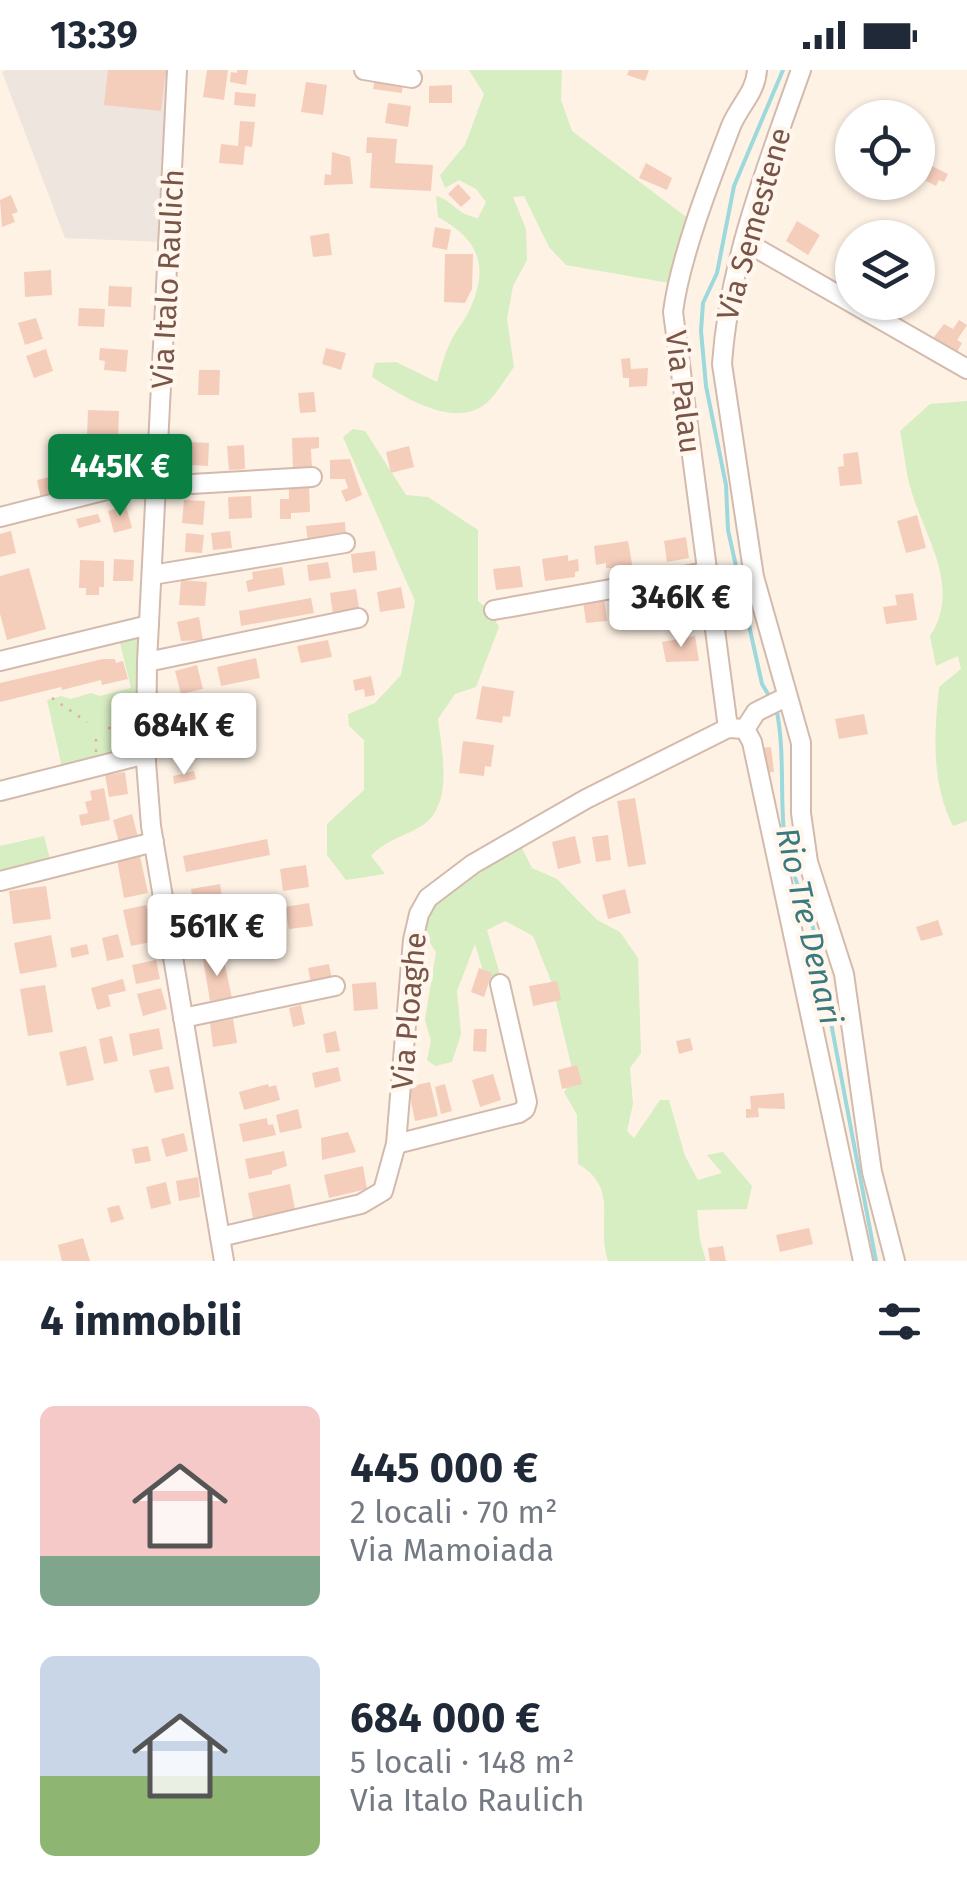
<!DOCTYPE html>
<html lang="it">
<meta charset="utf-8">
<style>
body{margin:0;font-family:"Fira Sans",sans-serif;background:#f6f6f7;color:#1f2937;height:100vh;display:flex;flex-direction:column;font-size:38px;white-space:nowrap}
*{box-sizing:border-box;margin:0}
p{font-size:32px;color:#747a83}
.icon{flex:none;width:55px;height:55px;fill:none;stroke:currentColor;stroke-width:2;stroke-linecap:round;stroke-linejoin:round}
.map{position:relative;height:1191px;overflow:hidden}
.sheet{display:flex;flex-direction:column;background:#fff;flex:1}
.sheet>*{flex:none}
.buttons{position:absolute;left:835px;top:30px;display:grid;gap:20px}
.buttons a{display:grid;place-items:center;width:100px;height:100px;border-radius:50%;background:#fff;box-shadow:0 2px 8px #0004;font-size:50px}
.price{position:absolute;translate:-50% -85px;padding:0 22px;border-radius:10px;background:#fff;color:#222;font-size:32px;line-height:65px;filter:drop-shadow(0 2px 5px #0008)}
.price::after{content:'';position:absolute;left:50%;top:60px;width:30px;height:22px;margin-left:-15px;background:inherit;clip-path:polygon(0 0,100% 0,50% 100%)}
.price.active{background:#0b8043;color:#fff}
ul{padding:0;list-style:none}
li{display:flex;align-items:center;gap:30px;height:250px;padding:0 40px}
li span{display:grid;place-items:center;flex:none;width:280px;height:200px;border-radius:15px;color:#555}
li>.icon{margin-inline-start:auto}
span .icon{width:120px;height:120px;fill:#fffc;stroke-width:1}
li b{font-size:42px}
h2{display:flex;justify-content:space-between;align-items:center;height:120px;padding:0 40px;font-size:42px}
.status{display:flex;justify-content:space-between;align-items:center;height:70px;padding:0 50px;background:#fff;direction:ltr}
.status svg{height:28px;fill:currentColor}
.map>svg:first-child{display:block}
.industrial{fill:#eee5df}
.green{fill:#d7edc2}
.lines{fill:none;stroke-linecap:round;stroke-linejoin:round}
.stream{stroke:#9dd8dc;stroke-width:4}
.building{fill:#f5cdbb}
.minor-casing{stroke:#d3baad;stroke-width:22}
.path{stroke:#dbb09d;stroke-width:2.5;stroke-dasharray:2.5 8;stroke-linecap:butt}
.minor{stroke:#fff;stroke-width:18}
.labels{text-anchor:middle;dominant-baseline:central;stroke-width:9;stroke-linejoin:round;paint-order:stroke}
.street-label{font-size:30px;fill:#795548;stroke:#fff6ed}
.water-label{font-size:32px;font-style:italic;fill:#3a7a7f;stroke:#fff6ed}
</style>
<div class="status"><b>13:39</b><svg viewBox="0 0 49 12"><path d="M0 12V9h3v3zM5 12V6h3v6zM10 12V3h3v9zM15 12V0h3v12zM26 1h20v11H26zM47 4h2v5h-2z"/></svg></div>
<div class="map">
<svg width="967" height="1191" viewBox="0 0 967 1191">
<rect width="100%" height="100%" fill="#fef2e5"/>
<!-- industrial -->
<path class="industrial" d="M 6,0 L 170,0 L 160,172 L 65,168 L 2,2 Z"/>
<!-- green -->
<g class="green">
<path d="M 469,0 L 562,0 L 561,30 L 572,61 L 693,152 L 675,214 L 566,195 L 549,177 L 524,126 L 513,127 L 526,159 L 527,190 L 513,216 L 507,249 L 514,297 C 505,309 495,327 484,335 C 451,359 399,324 372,307 L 375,293 L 396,292 L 437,312 C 441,299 444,285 450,273 C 455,261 465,251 470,239 C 490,195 478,169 438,147 L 436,126 C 453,130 455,144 478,148 L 486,132 L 476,119 L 459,110 L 445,118 L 440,105 L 465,75 L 484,24 Z"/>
<path d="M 967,331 L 967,751 L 953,756 C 931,712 934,665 939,617 L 961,599 L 958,586 L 936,596 L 930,566 C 963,515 923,466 910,416 C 905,398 904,379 900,361 L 930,334 Z"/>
<path d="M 353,359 L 365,361 L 406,425 L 428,427 L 478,460 L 478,531 L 490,541 L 499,557 L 476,617 L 455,624 L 438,649 C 442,683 455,739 418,758 C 400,768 384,771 371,786 L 385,804 L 346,810 L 327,785 L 327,754 L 364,720 L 364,670 L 349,656 L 348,644 L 375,633 L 401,605 L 415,531 L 343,367 Z"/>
<path d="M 137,569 L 141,569 L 141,682 L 63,702 L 47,630 L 61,626 L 71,629 L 91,623 L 100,626 L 131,618 L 120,573 Z"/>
<path d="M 44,766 L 51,793 L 0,805 L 0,776 Z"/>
<path d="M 521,776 L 532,798 L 557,809 L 597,850 L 620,862 L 638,888 L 641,983 L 630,998 L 633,1034 L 627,1061 L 634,1068 L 660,1030 L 669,1030 L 685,1086 L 698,1110 L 722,1103 L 707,1085 L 723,1082 L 752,1116 L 747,1139 L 697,1140 L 700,1170 L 706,1191 L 608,1191 C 595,1153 621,1119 578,1094 L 577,1045 L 564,1022 L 574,1007 L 551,911 L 533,866 L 505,851 L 487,860 L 501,908 L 487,914 L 475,874 L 457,921 L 461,964 L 452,992 L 435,996 L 427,990 L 431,971 L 425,950 L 436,882 C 432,876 426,868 425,861 C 422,824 491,786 521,776 Z"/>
</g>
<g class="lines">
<!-- stream -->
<g class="stream">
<path d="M 771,629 L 762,614 L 728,460 L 726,415 L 706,316 L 701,261 L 703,233 L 717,203 L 734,116 L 783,0"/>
<path d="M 776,637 C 785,679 780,722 784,764 C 788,793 799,821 811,847 L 876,1191"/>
</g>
</g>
<!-- building -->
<g class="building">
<path d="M 108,0 L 170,0 L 169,8 L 165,7 L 161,41 L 104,35 Z"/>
<path d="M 207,0 L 228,0 L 224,30 L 203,27 Z"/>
<path d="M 237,0 L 248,0 L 246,15 L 230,12 L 231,2 L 237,3 Z"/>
<path d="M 629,0 L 649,0 L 645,11 L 627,5 Z"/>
<path d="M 375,9 L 403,12 L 402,23 L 373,19 Z"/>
<path d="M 306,12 L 327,15 L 323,45 L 301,42 Z"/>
<path d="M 452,15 L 452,33 L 429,33 L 429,16 Z"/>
<path d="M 235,22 L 256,24 L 255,37 L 234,35 Z"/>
<path d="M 388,33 L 411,36 L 408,57 L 385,53 Z"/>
<path d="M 240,51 L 255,52 L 252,77 L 245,76 L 243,95 L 219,93 L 221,74 L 238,76 Z"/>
<path d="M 367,67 L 397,69 L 395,93 L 433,95 L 431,121 L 370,118 L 372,83 L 366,83 Z"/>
<path d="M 332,82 L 350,87 L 353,114 L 324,115 L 325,104 L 331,105 Z"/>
<path d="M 646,93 L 672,108 L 667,120 L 639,108 Z"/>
<path d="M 932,96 L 948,104 L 944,112 L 939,110 L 936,116 L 926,111 Z"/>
<path d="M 458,114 L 471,128 L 461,137 L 448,124 Z"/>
<path d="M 11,125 L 18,142 L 12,144 L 15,152 L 2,157 L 0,130 Z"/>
<path d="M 797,151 L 820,165 L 808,185 L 786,171 Z"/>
<path d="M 435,157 L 451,160 L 447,180 L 432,177 Z"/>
<path d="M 329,163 L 332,185 L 313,187 L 310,166 Z"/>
<path d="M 445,184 L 473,184 L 472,219 L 465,233 L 444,232 Z"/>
<path d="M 51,200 L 52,225 L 25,227 L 24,202 Z"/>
<path d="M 109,216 L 132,217 L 131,237 L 108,236 Z"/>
<path d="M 79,238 L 105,239 L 104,257 L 78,256 Z"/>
<path d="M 36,248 L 43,269 L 25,275 L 18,253 Z"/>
<path d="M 959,250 L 967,255 L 957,270 L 962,273 L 955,286 L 931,271 L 944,254 L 953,259 Z"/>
<path d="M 100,278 L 128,280 L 126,302 L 104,300 L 105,291 L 99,290 Z"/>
<path d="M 326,278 L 346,283 L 341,300 L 322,294 Z"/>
<path d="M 46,279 L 53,301 L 34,308 L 26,286 Z"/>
<path d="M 630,288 L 631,299 L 648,298 L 647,316 L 629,317 L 629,308 L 623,308 L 621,289 Z"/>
<path d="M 199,300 L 220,300 L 219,325 L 198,325 Z"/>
<path d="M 314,322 L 316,342 L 300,343 L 298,323 Z"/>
<path d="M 88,340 L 119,341 L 118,367 L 87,366 Z"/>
<path d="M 319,367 L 319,378 L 311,379 L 312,399 L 293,400 L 292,368 Z"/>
<path d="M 191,372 L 209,373 L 208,396 L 190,395 Z"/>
<path d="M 244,375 L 245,399 L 229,400 L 227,376 Z"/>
<path d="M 409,376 L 414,397 L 391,403 L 386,382 Z"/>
<path d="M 858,382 L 862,414 L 840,416 L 838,397 L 844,396 L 843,384 Z"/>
<path d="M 350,389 L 362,425 L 346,432 L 341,421 L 348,418 L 345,409 L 330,409 L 330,390 Z"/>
<path d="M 128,390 L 133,407 L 98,415 L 94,398 Z"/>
<path d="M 77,401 L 80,420 L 41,428 L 37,410 Z"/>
<path d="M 309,416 L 310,442 L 291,443 L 291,449 L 280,449 L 280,429 L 289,429 L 289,417 Z"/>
<path d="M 251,426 L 252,448 L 229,449 L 228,427 Z"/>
<path d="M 184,430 L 205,431 L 203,455 L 182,453 Z"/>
<path d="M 126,436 L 132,458 L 114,463 L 108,441 Z"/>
<path d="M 98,444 L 101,452 L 79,458 L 76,449 Z"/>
<path d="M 917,445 L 926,478 L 906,483 L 897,451 Z"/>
<path d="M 345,452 L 346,467 L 308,472 L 306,456 Z"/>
<path d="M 11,461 L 16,483 L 0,487 L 0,464 Z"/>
<path d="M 230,461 L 232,478 L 213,480 L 211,463 Z"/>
<path d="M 186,463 L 204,465 L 202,483 L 185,482 Z"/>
<path d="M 686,467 L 689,488 L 667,492 L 664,471 Z"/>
<path d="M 628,471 L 633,499 L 613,502 L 613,498 L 606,498 L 606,493 L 596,495 L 594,476 Z"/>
<path d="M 375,481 L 377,500 L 353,503 L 351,484 Z"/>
<path d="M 568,485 L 568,491 L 578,489 L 579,501 L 575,502 L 575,507 L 545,511 L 542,489 Z"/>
<path d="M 114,489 L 134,490 L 133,511 L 113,511 Z"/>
<path d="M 80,490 L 104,491 L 104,517 L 99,517 L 99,525 L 86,525 L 86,518 L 79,518 Z"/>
<path d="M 328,492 L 331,508 L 309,511 L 307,495 Z"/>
<path d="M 520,496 L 523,517 L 496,520 L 493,499 Z"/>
<path d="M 282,497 L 285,515 L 248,522 L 246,511 L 253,509 L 252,502 Z"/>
<path d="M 29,498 L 46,559 L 7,570 L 0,544 L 0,506 Z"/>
<path d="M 181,510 L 207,512 L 205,536 L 179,535 Z"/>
<path d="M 401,517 L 405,538 L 380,542 L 377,522 Z"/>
<path d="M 356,519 L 359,537 L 333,545 L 330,523 Z"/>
<path d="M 664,519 L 665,526 L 671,526 L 673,539 L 656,541 L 654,521 Z"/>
<path d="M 913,523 L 917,550 L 886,554 L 883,537 L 897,535 L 895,525 Z"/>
<path d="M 311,528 L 314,543 L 241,556 L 239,541 Z"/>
<path d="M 604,528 L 607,551 L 586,553 L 583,531 Z"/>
<path d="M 199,547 L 203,570 L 181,571 L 177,552 Z"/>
<path d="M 695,566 L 699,591 L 666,592 L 662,572 Z"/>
<path d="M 328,570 L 332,587 L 301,593 L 297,576 Z"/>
<path d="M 256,588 L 260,608 L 221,616 L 217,597 Z"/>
<path d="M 103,589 L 115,589 L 116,593 L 123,591 L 128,609 L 102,615 L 101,610 L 62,620 L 61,617 L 0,632 L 0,613 Z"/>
<path d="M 197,595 L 203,619 L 181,624 L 175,601 Z"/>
<path d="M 371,606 L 375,625 L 365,627 L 364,619 L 355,621 L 353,610 Z"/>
<path d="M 482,616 L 514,621 L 510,647 L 503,646 L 502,653 L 476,649 Z"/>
<path d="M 250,628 L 254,643 L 232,648 L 229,632 Z"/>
<path d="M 186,638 L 198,639 L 197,661 L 169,657 L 170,642 L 186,643 Z"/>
<path d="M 864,644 L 868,664 L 839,669 L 835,649 Z"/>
<path d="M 463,671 L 494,675 L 491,697 L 485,696 L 484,706 L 459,703 Z"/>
<path d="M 771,677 L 774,702 L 763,703 L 761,678 Z"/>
<path d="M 194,701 L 196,709 L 174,714 L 173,706 Z"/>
<path d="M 125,702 L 128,724 L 109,727 L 105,705 Z"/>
<path d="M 104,718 L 110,750 L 81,756 L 79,745 L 88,743 L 85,732 L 92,730 L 90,721 Z"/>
<path d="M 635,728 L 646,794 L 628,797 L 617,731 Z"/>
<path d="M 132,744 L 138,767 L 119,773 L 113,750 Z"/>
<path d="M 608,765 L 611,790 L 596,792 L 592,767 Z"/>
<path d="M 575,766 L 581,793 L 558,799 L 552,772 Z"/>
<path d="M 267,769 L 270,785 L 186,802 L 183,786 Z"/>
<path d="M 140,786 L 148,823 L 124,828 L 117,790 Z"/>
<path d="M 306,795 L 309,817 L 283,821 L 280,799 Z"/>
<path d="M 220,814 L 223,833 L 194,839 L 191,819 Z"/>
<path d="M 46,816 L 51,849 L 13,854 L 9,821 Z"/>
<path d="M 625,819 L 631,843 L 608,849 L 602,825 Z"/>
<path d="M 309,833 L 313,856 L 289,859 L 285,837 Z"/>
<path d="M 146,835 L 156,871 L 131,876 L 123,840 Z"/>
<path d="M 266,844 L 269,858 L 190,873 L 188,859 Z"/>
<path d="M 938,850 L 943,865 L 921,871 L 916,857 Z"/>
<path d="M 118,864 L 124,887 L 107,891 L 102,868 Z"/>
<path d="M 51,865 L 57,897 L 20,904 L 14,873 Z"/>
<path d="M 87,874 L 89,884 L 72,888 L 70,878 Z"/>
<path d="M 223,886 L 232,928 L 210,931 L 203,889 Z"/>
<path d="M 156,890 L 160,909 L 136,914 L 132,895 Z"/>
<path d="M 329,894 L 332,909 L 311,913 L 308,898 Z"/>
<path d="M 479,898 L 492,903 L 484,927 L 471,922 Z"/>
<path d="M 123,909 L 126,921 L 108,925 L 111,936 L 97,940 L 91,918 Z"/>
<path d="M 557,911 L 561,930 L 533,936 L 529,916 Z"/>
<path d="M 376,912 L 378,939 L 354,941 L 352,914 Z"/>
<path d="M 45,915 L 53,962 L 28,966 L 20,919 Z"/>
<path d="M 161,918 L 167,939 L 143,946 L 137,924 Z"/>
<path d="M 301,935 L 305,954 L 293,957 L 289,938 Z"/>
<path d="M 233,949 L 237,973 L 213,977 L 210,953 Z"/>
<path d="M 159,958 L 163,979 L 133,986 L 129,964 Z"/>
<path d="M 474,959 L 487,959 L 486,982 L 473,981 Z"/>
<path d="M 336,961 L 340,981 L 326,983 L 323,964 Z"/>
<path d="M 112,966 L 118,991 L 104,994 L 99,969 Z"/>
<path d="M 690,968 L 693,980 L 679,984 L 676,971 Z"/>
<path d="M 86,976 L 94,1010 L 67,1016 L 59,982 Z"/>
<path d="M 577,995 L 582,1014 L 562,1019 L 558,1000 Z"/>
<path d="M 169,996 L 174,1019 L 155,1023 L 149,1000 Z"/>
<path d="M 338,997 L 341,1011 L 315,1018 L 312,1003 Z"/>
<path d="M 493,1004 L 501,1030 L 480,1037 L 472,1010 Z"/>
<path d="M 430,1012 L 438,1046 L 415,1051 L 408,1017 Z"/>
<path d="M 268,1014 L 269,1017 L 276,1015 L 280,1030 L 244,1040 L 239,1022 Z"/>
<path d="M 445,1014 L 452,1041 L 441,1044 L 435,1017 Z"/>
<path d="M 784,1023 L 785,1039 L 758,1038 L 759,1047 L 746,1048 L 746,1039 L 751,1039 L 750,1026 Z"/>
<path d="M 298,1039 L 302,1058 L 280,1063 L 276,1045 Z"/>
<path d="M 267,1048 L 268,1055 L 273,1054 L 276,1065 L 243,1072 L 239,1054 Z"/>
<path d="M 348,1062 L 356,1082 L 322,1090 L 321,1068 Z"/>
<path d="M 184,1063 L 188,1081 L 166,1087 L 161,1069 Z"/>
<path d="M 148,1076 L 151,1091 L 135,1094 L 132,1079 Z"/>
<path d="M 284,1081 L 287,1096 L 272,1101 L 272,1104 L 249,1109 L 245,1089 Z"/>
<path d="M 363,1096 L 367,1119 L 329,1128 L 324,1105 Z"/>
<path d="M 198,1107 L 200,1127 L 179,1131 L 176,1111 Z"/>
<path d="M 166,1112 L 171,1134 L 151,1139 L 146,1117 Z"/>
<path d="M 290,1114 L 295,1139 L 253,1148 L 248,1123 Z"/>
<path d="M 119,1135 L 124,1149 L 111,1153 L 107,1138 Z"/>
<path d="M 809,1158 L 813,1174 L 780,1182 L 776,1165 Z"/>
<path d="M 83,1168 L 90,1191 L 62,1191 L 58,1175 Z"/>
<path d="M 723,1176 L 726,1191 L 710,1191 L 708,1178 Z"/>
</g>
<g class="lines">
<defs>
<g id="minor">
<path d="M 177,0 L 147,592 L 146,692 L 151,756 L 224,1191"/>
<path d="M 364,0 L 412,8"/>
<path d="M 801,0 C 767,96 729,192 722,294 L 754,507 L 801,673 L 801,743 L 808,792 L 844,904 L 872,1102 L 895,1191"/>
<path d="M 744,171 L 967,299"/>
<path d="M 157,416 L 312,407"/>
<path d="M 0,447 L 158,407"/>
<path d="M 152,505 L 345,473"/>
<path d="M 494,540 L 706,502"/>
<path d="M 0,591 L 149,555"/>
<path d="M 147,592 L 358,548"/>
<path d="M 728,658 L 673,242 C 680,187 711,108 731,56 C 739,36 756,22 757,0"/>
<path d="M 745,659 L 752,672 L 863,1191"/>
<path d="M 745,659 L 756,642 L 786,627"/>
<path d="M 0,721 L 146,684"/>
<path d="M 0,811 L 154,772"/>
<path d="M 183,948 L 335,916"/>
<path d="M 396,1074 L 519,1043 L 525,1039 L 527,1032 L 500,914"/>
<path d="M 220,1167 L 361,1134 L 383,1121 L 396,1074 L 413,870 L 419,844 L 428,828 L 473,794 L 586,729 L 728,658 L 745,659"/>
</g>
</defs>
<!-- minor casing -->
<use href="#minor" class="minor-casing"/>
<!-- path -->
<g class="path">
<path d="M 52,628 L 87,652"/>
<path d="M 108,658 L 132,660"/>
<path d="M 96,682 L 96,669"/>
</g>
<!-- minor -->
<use href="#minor" class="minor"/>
</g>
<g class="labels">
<!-- street labels -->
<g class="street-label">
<text transform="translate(754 154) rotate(-74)">Via Semestene</text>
<text transform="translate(168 209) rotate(-87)">Via Italo Raulich</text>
<text transform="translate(683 322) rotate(83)">Via Palau</text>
<text transform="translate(409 941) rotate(-85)">Via Ploaghe</text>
</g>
<!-- water labels -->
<g class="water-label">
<text transform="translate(809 856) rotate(77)">Rio Tre Denari</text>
</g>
</g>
</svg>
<div class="buttons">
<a><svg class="icon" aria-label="locate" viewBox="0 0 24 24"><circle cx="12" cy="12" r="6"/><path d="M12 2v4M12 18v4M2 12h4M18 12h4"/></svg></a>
<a><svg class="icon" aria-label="layers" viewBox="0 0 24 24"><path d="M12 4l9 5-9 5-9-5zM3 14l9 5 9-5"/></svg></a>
</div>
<b class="price active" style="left:120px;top:449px">445K €</b>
<b class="price" style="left:681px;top:580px">346K €</b>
<b class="price" style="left:184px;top:708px">684K €</b>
<b class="price" style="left:217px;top:909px">561K €</b>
</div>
<section class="sheet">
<h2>4 immobili<svg class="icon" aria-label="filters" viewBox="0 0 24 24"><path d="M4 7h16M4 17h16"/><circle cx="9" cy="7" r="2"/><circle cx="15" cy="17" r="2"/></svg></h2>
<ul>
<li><span style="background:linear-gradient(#f6c9c9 75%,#7fa58c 0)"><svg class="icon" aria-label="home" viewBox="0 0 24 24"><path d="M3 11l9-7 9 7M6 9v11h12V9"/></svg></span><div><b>445 000 €</b><p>2 locali · 70 m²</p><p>Via Mamoiada</p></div></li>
<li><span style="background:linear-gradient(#c9d6e8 60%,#8fb573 0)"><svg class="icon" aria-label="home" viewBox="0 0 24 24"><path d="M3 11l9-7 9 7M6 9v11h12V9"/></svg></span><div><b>684 000 €</b><p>5 locali · 148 m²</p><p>Via Italo Raulich</p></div></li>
</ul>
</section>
